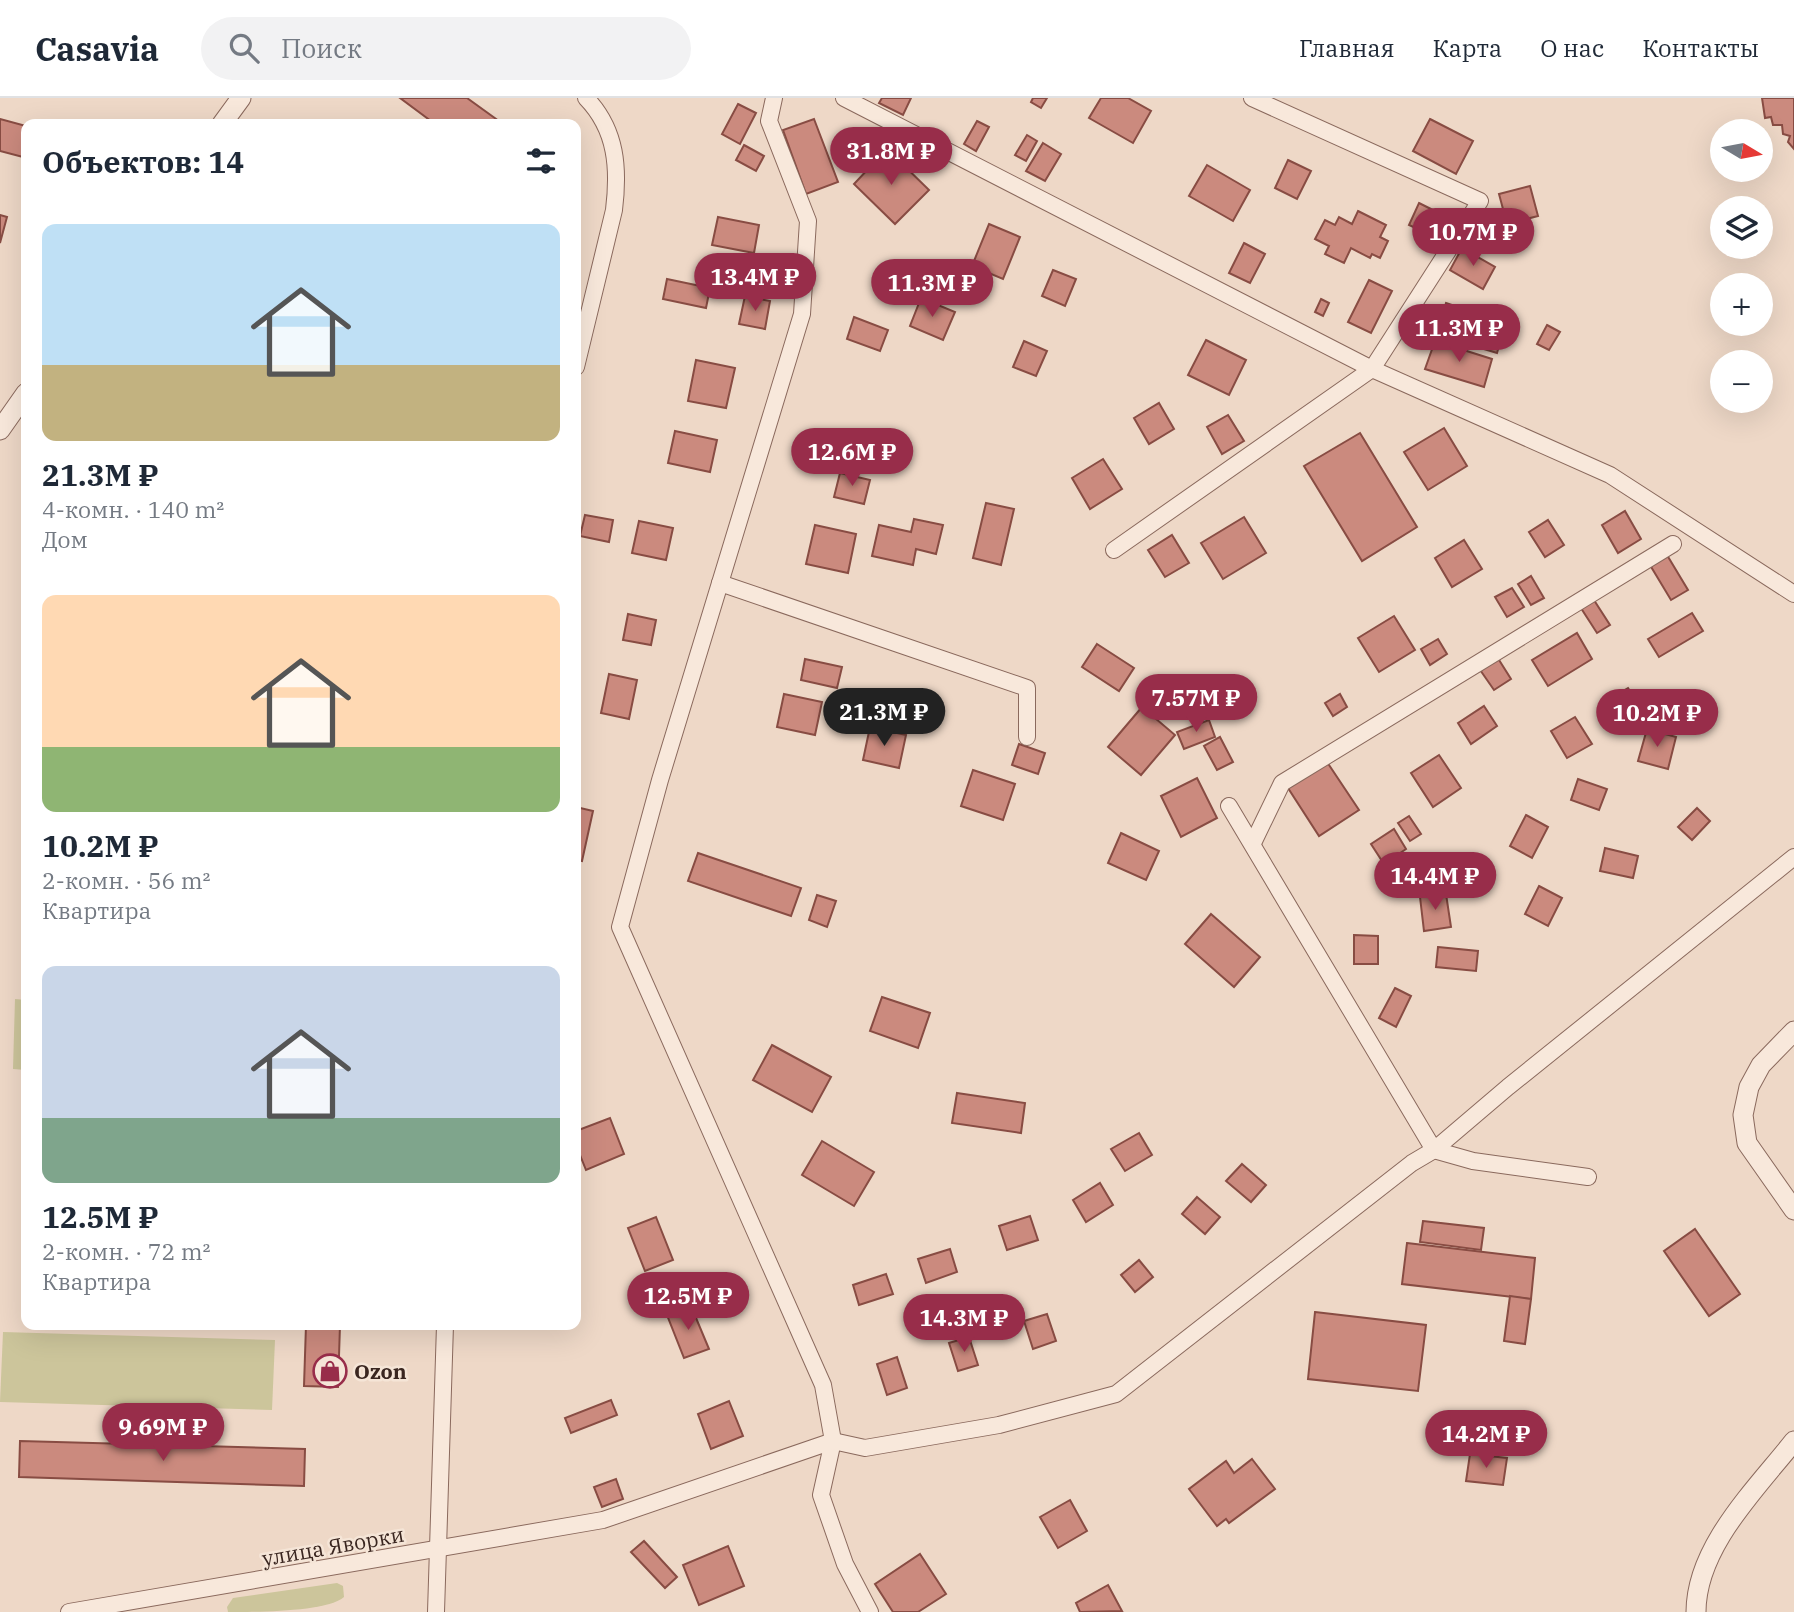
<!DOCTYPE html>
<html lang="ru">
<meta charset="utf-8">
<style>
body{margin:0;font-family:"IBM Plex Serif",serif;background:#f2f2f3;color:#1f2937;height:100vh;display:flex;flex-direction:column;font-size:26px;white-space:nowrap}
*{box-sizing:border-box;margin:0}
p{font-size:23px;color:#747a83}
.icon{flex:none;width:38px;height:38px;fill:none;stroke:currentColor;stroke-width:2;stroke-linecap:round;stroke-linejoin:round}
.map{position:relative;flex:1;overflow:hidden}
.side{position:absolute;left:21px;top:21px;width:560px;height:1211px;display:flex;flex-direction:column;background:#fff;border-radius:14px;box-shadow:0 7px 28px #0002}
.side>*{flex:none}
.needle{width:46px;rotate:100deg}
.buttons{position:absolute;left:1710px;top:21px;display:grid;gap:14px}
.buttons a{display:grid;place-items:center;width:63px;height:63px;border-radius:50%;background:#fff;box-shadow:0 7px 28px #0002;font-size:35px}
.price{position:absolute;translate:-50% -60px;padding:0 16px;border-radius:24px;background:#982d4a;color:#fff;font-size:23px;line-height:46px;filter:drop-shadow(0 2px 4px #0008)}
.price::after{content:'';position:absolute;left:50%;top:42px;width:21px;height:16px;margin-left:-10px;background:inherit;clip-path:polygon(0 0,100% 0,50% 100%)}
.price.active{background:#222;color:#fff}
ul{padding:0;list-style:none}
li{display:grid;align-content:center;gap:14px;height:371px;padding:0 21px}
li span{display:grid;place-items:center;height:217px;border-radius:14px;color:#555}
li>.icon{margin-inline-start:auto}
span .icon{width:126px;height:126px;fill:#fffc;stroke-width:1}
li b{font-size:30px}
h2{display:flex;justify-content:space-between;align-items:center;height:84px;padding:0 21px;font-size:30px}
header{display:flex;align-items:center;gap:42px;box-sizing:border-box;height:98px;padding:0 35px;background:#fff;border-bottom:2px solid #e0e1e3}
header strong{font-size:33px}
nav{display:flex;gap:38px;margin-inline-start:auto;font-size:24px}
.search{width:490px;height:63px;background:#f2f2f3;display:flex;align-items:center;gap:18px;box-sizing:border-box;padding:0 24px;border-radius:38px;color:#747a83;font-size:26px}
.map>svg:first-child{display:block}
.green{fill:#ccc59b}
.building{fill:#cb8a7e;stroke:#884c43;stroke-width:2}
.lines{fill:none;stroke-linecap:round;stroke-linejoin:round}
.minor-casing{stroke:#8a695d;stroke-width:18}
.tertiary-casing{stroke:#8a695d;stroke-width:21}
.minor{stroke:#f8e8db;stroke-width:16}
.tertiary{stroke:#f8e8db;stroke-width:19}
.labels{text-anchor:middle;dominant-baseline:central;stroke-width:5;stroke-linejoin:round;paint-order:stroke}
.poi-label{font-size:21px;font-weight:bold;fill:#3a2620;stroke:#f5e5d7;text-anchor:start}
.street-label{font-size:21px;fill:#3a2620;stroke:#f5e5d7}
</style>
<header>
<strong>Casavia</strong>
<div class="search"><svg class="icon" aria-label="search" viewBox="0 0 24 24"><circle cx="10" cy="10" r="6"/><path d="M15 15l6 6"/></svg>Поиск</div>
<nav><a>Главная</a><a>Карта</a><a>О нас</a><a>Контакты</a></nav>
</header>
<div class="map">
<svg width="1794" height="1514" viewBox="0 0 1794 1514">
<rect width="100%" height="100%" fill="#eed8c7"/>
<!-- green -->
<g class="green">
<path d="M 15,901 L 26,902 L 26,972 L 13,971 Z"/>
<path d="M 3,1234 L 275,1242 L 272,1312 L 0,1304 Z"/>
<path d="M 337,1485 L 343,1488 L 344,1499 C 328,1514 254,1514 228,1514 L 227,1509 L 233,1500 Z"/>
</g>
<!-- building -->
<g class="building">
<path d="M 400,0 L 467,0 L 503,26 L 435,26 Z"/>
<path d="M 882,0 L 911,0 L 903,17 L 879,5 Z"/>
<path d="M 1033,0 L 1047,0 L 1041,10 L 1031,4 Z"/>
<path d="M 1101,0 L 1128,0 L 1151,13 L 1133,45 L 1089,20 Z"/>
<path d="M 1762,0 L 1794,0 L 1794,51 L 1788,44 L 1790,38 L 1783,36 L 1782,27 L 1773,27 L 1771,19 L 1765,20 Z"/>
<path d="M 738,6 L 756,15 L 740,46 L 722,36 Z"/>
<path d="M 0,21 L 26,28 L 26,48 L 23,59 L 0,53 Z"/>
<path d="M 814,21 L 838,84 L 806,96 L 783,32 Z"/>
<path d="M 1430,21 L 1473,43 L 1456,76 L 1413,53 Z"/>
<path d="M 977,23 L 989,29 L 976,53 L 964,46 Z"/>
<path d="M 1027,37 L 1037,43 L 1026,63 L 1015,57 Z"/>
<path d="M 1043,45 L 1061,56 L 1045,83 L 1026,73 Z"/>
<path d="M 744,47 L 764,58 L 756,73 L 736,62 Z"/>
<path d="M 887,51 L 929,92 L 895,126 L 854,86 Z"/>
<path d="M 1288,62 L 1311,73 L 1297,101 L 1275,90 Z"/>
<path d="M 1207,67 L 1250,92 L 1233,123 L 1189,98 Z"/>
<path d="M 1530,88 L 1538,118 L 1507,126 L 1499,96 Z"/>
<path d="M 1419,105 L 1435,113 L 1424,134 L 1409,127 Z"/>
<path d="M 1358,113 L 1386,127 L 1380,139 L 1388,143 L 1380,160 L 1372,156 L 1370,160 L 1351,150 L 1344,165 L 1325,156 L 1329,148 L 1315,141 L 1325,122 L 1335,127 L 1339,119 L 1352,126 Z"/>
<path d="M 0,117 L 7,119 L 0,145 Z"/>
<path d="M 718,119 L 759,127 L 754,155 L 712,147 Z"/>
<path d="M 989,126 L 1020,139 L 1003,181 L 972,168 Z"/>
<path d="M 1244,145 L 1265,156 L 1250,185 L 1229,175 Z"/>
<path d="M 1462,150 L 1495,169 L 1483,191 L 1450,172 Z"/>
<path d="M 1053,172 L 1076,181 L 1065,208 L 1042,198 Z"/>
<path d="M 667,181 L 710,190 L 706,210 L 663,201 Z"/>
<path d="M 1369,182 L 1392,193 L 1371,235 L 1348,224 Z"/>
<path d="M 745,198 L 770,203 L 765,231 L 739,226 Z"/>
<path d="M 921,200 L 955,214 L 943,242 L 910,228 Z"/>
<path d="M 1321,201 L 1329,205 L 1323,218 L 1315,214 Z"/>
<path d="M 1446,205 L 1472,214 L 1461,251 L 1435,243 Z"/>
<path d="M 1484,216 L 1506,223 L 1497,255 L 1474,248 Z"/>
<path d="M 854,219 L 888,232 L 880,253 L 847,241 Z"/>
<path d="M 1547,227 L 1560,234 L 1549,252 L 1537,246 Z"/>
<path d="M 1206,242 L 1246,262 L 1229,297 L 1188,277 Z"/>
<path d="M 1024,243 L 1047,253 L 1036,278 L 1013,269 Z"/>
<path d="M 1435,243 L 1492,261 L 1484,289 L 1425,271 Z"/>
<path d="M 696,262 L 735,270 L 726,310 L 688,303 Z"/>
<path d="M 1159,305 L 1174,331 L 1149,346 L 1134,320 Z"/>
<path d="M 1228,317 L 1244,343 L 1222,356 L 1207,329 Z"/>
<path d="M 1444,330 L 1467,368 L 1428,392 L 1404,354 Z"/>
<path d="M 675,333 L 717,342 L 710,374 L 668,365 Z"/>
<path d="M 1360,335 L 1417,429 L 1362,463 L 1304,368 Z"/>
<path d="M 1103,361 L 1122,391 L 1090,411 L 1072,380 Z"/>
<path d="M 840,375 L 870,382 L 864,406 L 834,399 Z"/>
<path d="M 986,405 L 1014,411 L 1001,467 L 973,460 Z"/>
<path d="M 1625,413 L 1641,441 L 1618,455 L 1602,427 Z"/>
<path d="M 585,417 L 613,422 L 609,444 L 580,438 Z"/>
<path d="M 1244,419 L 1266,455 L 1223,481 L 1201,445 Z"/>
<path d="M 914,421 L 943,427 L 936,456 L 916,451 L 913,467 L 872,458 L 879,427 L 911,434 Z"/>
<path d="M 1548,422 L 1564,447 L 1545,459 L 1529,434 Z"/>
<path d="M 639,423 L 673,430 L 666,462 L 632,455 Z"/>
<path d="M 815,427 L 856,436 L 848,475 L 806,466 Z"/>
<path d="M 1172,437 L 1189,465 L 1165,479 L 1148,452 Z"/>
<path d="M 1464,442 L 1482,471 L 1452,489 L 1435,460 Z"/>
<path d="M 1667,457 L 1688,492 L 1671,502 L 1650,467 Z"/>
<path d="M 1531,478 L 1544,500 L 1531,507 L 1518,486 Z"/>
<path d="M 1512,490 L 1524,509 L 1507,519 L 1495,499 Z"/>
<path d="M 1592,499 L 1610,527 L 1597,535 L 1579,507 Z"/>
<path d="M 1692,515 L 1703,533 L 1659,559 L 1648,541 Z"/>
<path d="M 628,516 L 656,522 L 651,547 L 623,542 Z"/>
<path d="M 1394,518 L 1415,552 L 1379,574 L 1358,540 Z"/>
<path d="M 1577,535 L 1592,561 L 1548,588 L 1532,562 Z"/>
<path d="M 1438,541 L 1447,556 L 1430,567 L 1421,551 Z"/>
<path d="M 1097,546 L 1134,570 L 1119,593 L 1082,569 Z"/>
<path d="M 1494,554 L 1511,581 L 1494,592 L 1476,566 Z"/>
<path d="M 805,561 L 842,569 L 837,590 L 801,582 Z"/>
<path d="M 609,576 L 637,582 L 629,621 L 601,615 Z"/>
<path d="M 1628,590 L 1636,603 L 1618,613 L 1611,600 Z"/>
<path d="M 784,596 L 822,604 L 815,637 L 777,629 Z"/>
<path d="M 1340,596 L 1347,609 L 1333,618 L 1325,605 Z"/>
<path d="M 909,607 L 929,611 L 926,624 L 907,619 Z"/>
<path d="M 1484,608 L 1497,628 L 1471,646 L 1458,625 Z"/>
<path d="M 1142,609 L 1175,637 L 1141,677 L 1108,649 Z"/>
<path d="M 1575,619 L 1592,646 L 1567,660 L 1551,633 Z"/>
<path d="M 1209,622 L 1215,639 L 1184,651 L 1177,634 Z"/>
<path d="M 870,629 L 906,637 L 899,670 L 863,662 Z"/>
<path d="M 1647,631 L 1676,639 L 1668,671 L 1638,663 Z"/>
<path d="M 1220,639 L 1233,664 L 1217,672 L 1204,648 Z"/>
<path d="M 1019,646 L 1045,655 L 1038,676 L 1012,667 Z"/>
<path d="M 1439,657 L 1461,690 L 1433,709 L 1411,675 Z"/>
<path d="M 1327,664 L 1359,712 L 1319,738 L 1288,690 Z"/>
<path d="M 973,672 L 1015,686 L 1003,722 L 961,708 Z"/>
<path d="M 1197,680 L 1217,720 L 1181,739 L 1161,698 Z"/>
<path d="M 1578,681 L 1607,691 L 1599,712 L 1571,702 Z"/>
<path d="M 576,709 L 593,713 L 582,763 L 576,762 Z"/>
<path d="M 1697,710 L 1710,723 L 1692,742 L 1678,729 Z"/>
<path d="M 1526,717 L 1548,729 L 1532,760 L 1510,748 Z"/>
<path d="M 1409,718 L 1421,736 L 1410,743 L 1398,725 Z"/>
<path d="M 1394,731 L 1406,751 L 1384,766 L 1371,746 Z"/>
<path d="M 1121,735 L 1159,753 L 1146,782 L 1108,765 Z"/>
<path d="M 1605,750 L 1638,758 L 1633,780 L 1600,773 Z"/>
<path d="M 698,755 L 801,790 L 791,818 L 688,783 Z"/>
<path d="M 1539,788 L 1562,800 L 1548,828 L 1525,816 Z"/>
<path d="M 1446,796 L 1451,829 L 1424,833 L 1420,799 Z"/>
<path d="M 817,797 L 836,803 L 827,829 L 809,822 Z"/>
<path d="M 1211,816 L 1260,859 L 1234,889 L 1185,846 Z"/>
<path d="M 1354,837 L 1378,838 L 1378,866 L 1354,866 Z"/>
<path d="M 1438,849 L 1478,853 L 1476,873 L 1436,869 Z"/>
<path d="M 1395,890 L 1411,898 L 1396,929 L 1379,920 Z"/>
<path d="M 882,899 L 930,915 L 918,950 L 870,933 Z"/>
<path d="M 772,947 L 831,979 L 812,1014 L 753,982 Z"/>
<path d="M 957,995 L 1025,1005 L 1021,1035 L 952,1025 Z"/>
<path d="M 610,1020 L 624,1056 L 586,1072 L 576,1047 L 576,1033 Z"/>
<path d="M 1139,1035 L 1152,1057 L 1125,1073 L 1111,1051 Z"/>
<path d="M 822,1043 L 874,1074 L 854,1108 L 802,1077 Z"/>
<path d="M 1242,1066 L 1266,1087 L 1251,1104 L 1226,1083 Z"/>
<path d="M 1100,1085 L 1113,1107 L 1086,1124 L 1073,1102 Z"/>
<path d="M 1197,1099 L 1220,1119 L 1205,1136 L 1182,1116 Z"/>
<path d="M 1030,1118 L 1038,1142 L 1007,1152 L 999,1128 Z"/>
<path d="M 656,1119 L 673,1162 L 645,1173 L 628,1130 Z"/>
<path d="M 1423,1123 L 1484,1130 L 1481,1152 L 1420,1144 Z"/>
<path d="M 1695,1131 L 1740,1196 L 1709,1218 L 1664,1153 Z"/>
<path d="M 1407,1145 L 1535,1160 L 1531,1201 L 1402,1186 Z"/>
<path d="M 950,1151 L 957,1174 L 926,1185 L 918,1161 Z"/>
<path d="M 1139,1162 L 1153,1179 L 1135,1194 L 1121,1177 Z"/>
<path d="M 886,1176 L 893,1196 L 859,1207 L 853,1187 Z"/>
<path d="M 1510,1198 L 1531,1201 L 1525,1246 L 1504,1243 Z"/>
<path d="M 691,1208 L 709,1251 L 684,1260 L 667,1217 Z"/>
<path d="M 1315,1214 L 1426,1227 L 1418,1293 L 1308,1281 Z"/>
<path d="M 1047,1216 L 1056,1243 L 1033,1251 L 1024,1223 Z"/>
<path d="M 306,1227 L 340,1227 L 338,1289 L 304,1288 Z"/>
<path d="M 969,1239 L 978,1267 L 958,1273 L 949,1245 Z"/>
<path d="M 897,1259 L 907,1290 L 887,1297 L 877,1266 Z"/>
<path d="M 611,1302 L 617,1317 L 571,1335 L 565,1320 Z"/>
<path d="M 729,1303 L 743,1338 L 711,1351 L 698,1316 Z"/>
<path d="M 20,1343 L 305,1351 L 304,1388 L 19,1379 Z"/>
<path d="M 1470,1356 L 1507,1360 L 1503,1387 L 1466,1383 Z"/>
<path d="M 1252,1361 L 1275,1391 L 1229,1425 L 1226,1421 L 1217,1428 L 1189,1391 L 1226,1363 L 1234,1375 Z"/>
<path d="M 616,1381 L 623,1401 L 602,1409 L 594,1389 Z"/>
<path d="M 1070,1402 L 1087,1433 L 1058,1450 L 1040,1419 Z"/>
<path d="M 644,1443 L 677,1479 L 665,1490 L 631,1454 Z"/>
<path d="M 728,1448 L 744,1488 L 699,1507 L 683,1467 Z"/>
<path d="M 920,1456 L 946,1496 L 918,1514 L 893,1514 L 875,1486 Z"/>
<path d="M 1108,1487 L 1122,1513 L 1080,1514 L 1076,1505 Z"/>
</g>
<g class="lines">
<defs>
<g id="minor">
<path d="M 774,0 L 769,23 L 808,123 L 802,216 L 660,682 L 620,829 L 823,1287 L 833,1343 L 821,1397 L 845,1466 L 870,1514"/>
<path d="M 844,0 L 1372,271 L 1480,103 L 1252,0"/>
<path d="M 576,269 L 614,112 C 619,71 617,32 586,0"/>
<path d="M 1114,452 L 1372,271 L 1610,377 L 1794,496"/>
<path d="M 720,485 L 1027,590 L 1027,639"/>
<path d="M 1229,708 L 1434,1052 L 1473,1063 L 1588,1079"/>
<path d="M 1253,745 L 1282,685 L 1673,446"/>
<path d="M 69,1514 L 603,1422 L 833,1343 L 865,1350 L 999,1327 L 1116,1296 L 1412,1065 L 1434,1052 L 1508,989 L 1794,759"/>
<path d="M 436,1514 L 445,1227"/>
</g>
<g id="tertiary">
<path d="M 222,26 L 241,0"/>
<path d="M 0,332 L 26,295"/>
<path d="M 1794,933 L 1761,967 L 1749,989 L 1743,1017 L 1747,1045 L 1794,1112"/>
<path d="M 1696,1514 C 1696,1449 1756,1391 1794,1343"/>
</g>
</defs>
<!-- minor casing -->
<use href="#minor" class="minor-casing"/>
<!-- tertiary casing -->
<use href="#tertiary" class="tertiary-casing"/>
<!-- minor -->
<use href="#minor" class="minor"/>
<!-- tertiary -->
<use href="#tertiary" class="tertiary"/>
</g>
<!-- icons -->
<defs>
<symbol id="shop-ring" viewBox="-11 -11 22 22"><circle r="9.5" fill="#f5e5d7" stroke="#982d4a" stroke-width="1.5"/><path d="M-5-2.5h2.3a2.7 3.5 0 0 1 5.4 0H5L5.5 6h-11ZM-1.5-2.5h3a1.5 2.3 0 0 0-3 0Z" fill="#982d4a"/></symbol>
</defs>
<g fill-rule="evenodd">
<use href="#shop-ring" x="311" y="1254" width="38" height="38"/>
</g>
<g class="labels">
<!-- poi labels -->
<g class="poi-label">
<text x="354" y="1273">Ozon</text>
</g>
<!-- street labels -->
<g class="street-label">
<text transform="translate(333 1448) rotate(-10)">улица Яворки</text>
</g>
</g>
</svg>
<div class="buttons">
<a><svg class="needle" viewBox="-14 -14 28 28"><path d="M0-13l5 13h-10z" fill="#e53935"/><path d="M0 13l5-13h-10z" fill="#747a83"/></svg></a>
<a><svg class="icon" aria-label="layers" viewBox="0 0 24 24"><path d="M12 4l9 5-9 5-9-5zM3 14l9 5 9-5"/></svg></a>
<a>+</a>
<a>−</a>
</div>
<b class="price" style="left:891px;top:89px">31.8M ₽</b>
<b class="price" style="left:1473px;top:170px">10.7M ₽</b>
<b class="price" style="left:755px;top:215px">13.4M ₽</b>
<b class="price" style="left:932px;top:221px">11.3M ₽</b>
<b class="price" style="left:1459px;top:266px">11.3M ₽</b>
<b class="price" style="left:852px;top:390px">12.6M ₽</b>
<b class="price" style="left:1196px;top:636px">7.57M ₽</b>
<b class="price active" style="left:884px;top:650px">21.3M ₽</b>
<b class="price" style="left:1657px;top:651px">10.2M ₽</b>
<b class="price" style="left:1435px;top:814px">14.4M ₽</b>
<b class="price" style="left:688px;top:1234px">12.5M ₽</b>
<b class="price" style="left:964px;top:1256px">14.3M ₽</b>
<b class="price" style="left:163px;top:1365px">9.69M ₽</b>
<b class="price" style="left:1486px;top:1372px">14.2M ₽</b>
<section class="side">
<h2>Объектов: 14<svg class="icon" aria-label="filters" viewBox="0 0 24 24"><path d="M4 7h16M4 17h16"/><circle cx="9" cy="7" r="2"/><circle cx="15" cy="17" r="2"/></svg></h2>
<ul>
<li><span style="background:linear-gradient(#bfe0f5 65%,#c2b280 0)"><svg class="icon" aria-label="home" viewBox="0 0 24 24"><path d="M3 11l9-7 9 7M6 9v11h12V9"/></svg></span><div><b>21.3M ₽</b><p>4-комн. · 140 m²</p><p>Дом</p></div></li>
<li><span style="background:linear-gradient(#ffd9b3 70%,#8fb573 0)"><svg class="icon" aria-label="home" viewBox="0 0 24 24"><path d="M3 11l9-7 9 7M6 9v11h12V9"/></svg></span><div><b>10.2M ₽</b><p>2-комн. · 56 m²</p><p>Квартира</p></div></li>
<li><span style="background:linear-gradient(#c9d6e8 70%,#7fa58c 0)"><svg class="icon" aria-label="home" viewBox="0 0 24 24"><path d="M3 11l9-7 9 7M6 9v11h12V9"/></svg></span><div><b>12.5M ₽</b><p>2-комн. · 72 m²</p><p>Квартира</p></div></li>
</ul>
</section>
</div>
